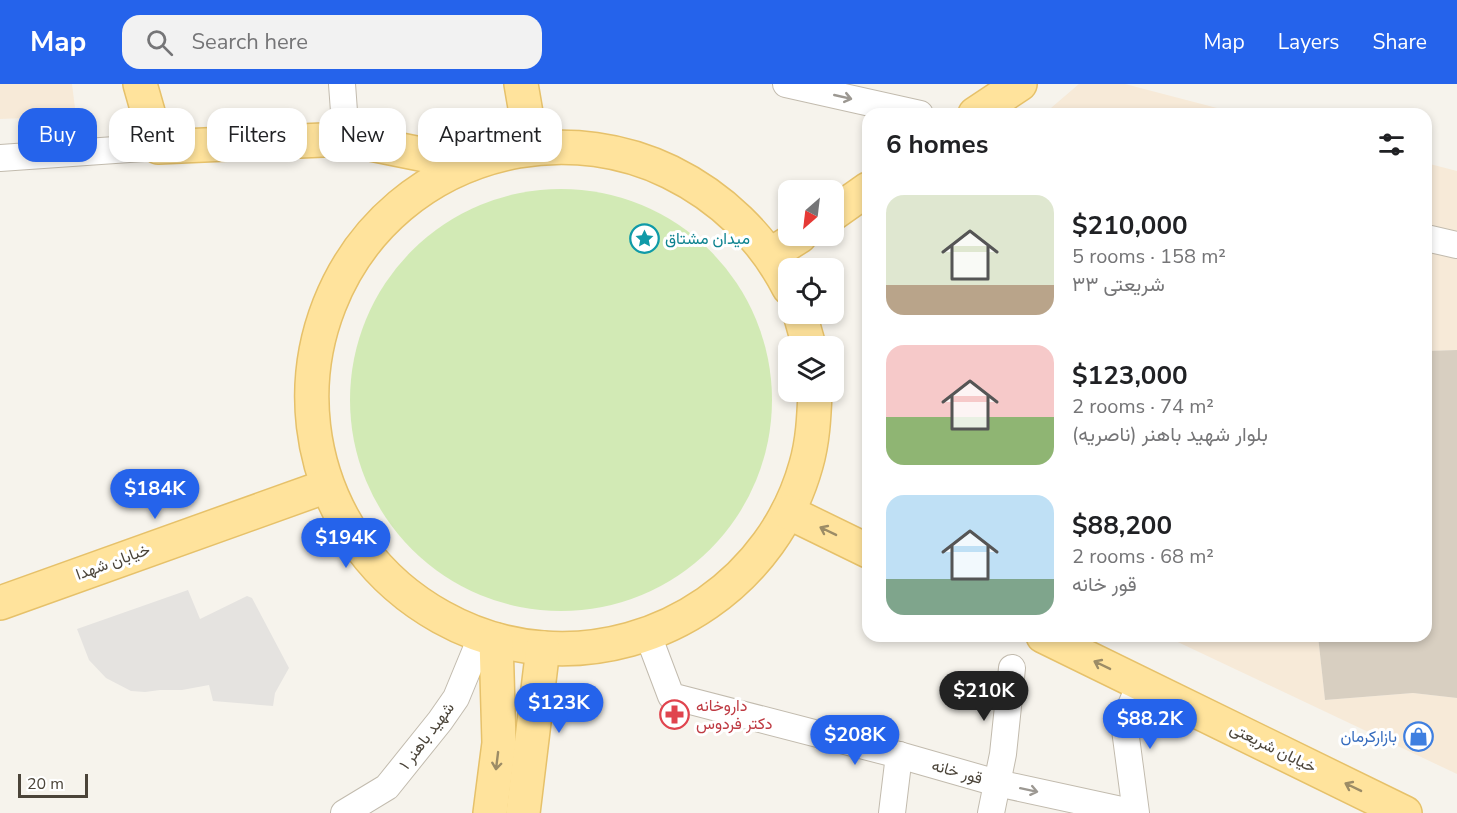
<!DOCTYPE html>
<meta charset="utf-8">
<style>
body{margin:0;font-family:"Nunito Sans",Vazirmatn,sans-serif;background:#f2f2f2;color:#202124;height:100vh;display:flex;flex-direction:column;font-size:22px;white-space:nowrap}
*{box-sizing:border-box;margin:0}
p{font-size:20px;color:#757577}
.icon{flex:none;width:33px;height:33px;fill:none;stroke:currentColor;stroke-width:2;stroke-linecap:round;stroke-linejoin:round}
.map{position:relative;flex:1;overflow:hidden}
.drawer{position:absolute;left:862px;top:24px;width:570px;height:534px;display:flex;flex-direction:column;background:#fff;border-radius:18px;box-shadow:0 3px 9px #0003}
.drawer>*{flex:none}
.banner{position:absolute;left:18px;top:24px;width:570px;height:54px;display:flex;gap:12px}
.needle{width:39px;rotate:208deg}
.fabs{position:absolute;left:778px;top:96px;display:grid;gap:12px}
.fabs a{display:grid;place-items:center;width:66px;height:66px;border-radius:12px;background:#fff;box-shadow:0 3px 9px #0003;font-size:30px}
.scale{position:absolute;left:18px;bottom:15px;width:70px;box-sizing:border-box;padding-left:6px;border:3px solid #4b4439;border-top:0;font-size:16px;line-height:21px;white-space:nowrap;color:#4b4439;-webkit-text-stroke:4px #fff;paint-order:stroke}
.price{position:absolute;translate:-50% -51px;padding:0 14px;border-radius:21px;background:#2563eb;color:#fff;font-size:20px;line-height:39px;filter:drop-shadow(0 2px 3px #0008)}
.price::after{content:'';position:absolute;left:50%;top:36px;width:18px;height:14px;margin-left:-9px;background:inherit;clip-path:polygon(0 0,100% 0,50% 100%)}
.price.current{background:#222;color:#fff}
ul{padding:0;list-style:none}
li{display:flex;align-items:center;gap:18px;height:150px;padding:0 24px}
li span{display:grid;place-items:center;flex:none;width:168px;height:120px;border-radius:18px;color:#555}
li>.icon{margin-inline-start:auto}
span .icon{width:72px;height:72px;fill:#fffc;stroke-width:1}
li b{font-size:26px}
h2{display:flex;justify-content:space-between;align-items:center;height:72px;padding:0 24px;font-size:26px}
.pill{padding:0 21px;border-radius:18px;background:#fff;box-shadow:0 3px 9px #0003;font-size:21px;line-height:54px}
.pill.current{background:#2563eb;color:#fff}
header{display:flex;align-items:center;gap:36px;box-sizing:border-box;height:84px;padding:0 30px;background:#2563eb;color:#fff}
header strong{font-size:28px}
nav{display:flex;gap:33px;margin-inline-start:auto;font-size:21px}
.search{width:420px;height:54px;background:#f2f2f2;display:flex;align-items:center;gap:15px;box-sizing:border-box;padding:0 21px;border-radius:18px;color:#757577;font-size:22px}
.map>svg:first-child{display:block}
.commercial{fill:#f7ead8}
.green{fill:#d2eab5}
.parking{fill:#e5e3e0}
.building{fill:#d8cfc1}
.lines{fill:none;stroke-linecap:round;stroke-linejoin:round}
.minor-casing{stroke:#c2bbae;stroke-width:28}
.major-casing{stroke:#e6c16a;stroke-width:36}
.minor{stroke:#fff;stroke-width:26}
.major{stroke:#ffe39c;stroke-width:33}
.oneway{stroke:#9c9892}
.oneway2{stroke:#9c8c66}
.labels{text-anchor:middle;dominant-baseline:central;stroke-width:6;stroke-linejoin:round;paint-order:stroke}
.culture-label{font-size:16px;fill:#0d838f;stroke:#fff;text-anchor:start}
.street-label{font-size:16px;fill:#4b4439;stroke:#fff}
.health-label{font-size:16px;fill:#be3a42;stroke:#fff;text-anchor:start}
.shop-label{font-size:16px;fill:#366cbe;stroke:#fff;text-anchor:end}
</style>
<header>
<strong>Map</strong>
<div class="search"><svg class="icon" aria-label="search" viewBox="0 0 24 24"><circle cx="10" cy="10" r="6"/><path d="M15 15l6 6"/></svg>Search here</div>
<nav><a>Map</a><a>Layers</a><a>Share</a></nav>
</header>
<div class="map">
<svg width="1457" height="729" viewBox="0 0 1457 729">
<rect width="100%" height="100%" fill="#f6f3ec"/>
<!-- commercial -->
<g class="commercial">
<path d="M 0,0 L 72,0 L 76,32 L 0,35 Z"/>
<path d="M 1079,0 L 1125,0 L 1240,30 L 1044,30 Z"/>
<path d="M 1426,79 L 1457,87 L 1457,266 L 1427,267 Z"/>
<path d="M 1165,552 L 1318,552 L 1325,616 L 1413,609 L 1457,614 L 1457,690 Z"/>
</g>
<!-- green -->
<circle class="green" cx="561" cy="316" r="211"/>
<!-- parking -->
<path class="parking" d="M 188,506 L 200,535 L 247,512 L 252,514 L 289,584 L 275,609 L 273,622 L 213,617 L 209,601 L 182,606 L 160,606 L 145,608 L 131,607 L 106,594 L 89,576 L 77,545 Z"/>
<!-- building -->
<path class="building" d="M 1457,266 L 1457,614 L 1413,609 L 1325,616 L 1318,552 L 1426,552 L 1426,267 Z"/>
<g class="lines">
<defs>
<g id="minor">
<path d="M 342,0 L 346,55"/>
<path d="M 786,0 L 920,30"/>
<path d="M 0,74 L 158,63"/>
<path d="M 1426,154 L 1457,161"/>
<path d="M 648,551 L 671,612 L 899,671 L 997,699 L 1135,729"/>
<path d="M 344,729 L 387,703 L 440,637 L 456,614 L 482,551"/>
<path d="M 892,729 L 899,671"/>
<path d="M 991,729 L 1003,670 L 1012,584"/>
<path d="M 1136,729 L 1124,638 L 1140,600"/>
</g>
<g id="major">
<path d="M 140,0 L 158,63 L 346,55 L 470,80"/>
<path d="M 521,0 L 532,64"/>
<path d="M 975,30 L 1020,0"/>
<path d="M 834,129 L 868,105"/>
<path d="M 770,171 L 800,152"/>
<path d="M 789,204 C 763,153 721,113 670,88 C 623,65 569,58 518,67 C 333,101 252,312 361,463 C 403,520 472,559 543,564 C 662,573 774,496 806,381 C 813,357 814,332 815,308"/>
<path d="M 800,230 L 809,262"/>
<path d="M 788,428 L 868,467"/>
<path d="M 0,519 L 327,402"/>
<path d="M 1043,552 L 1405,729"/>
<path d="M 490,729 L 499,659 L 496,556"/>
<path d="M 523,729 L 543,564"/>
</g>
</defs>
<!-- minor casing -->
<use href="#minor" class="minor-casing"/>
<!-- major casing -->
<use href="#major" class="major-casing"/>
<!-- minor -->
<use href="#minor" class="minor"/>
<!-- major -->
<use href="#major" class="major"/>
</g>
<!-- one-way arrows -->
<defs><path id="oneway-shaft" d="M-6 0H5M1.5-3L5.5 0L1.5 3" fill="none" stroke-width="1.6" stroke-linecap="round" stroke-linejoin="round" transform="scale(1.5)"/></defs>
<g class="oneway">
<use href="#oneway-shaft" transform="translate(843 13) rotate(13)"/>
<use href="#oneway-shaft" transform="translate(1029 706) rotate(12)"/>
</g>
<g class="oneway2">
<use href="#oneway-shaft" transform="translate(828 447) rotate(-154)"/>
<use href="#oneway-shaft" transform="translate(1102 581) rotate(-154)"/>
<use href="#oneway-shaft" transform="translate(497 677) rotate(97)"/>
<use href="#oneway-shaft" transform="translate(1353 703) rotate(-154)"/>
</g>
<!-- icons -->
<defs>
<symbol id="sight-ring" viewBox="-11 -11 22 22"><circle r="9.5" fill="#fff" stroke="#0f9aa8" stroke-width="1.5"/><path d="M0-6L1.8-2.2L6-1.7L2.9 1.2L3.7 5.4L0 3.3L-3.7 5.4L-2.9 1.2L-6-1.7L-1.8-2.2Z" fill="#0f9aa8"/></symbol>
<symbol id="pharmacy-ring" viewBox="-11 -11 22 22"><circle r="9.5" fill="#fff" stroke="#e0444e" stroke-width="1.5"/><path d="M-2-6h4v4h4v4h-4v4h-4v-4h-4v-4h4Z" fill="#e0444e"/></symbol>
<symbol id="shop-ring" viewBox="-11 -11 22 22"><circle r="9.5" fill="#fff" stroke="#3f7fe0" stroke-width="1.5"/><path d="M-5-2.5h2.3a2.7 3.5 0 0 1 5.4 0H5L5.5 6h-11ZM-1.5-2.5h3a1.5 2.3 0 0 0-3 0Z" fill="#3f7fe0"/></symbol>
</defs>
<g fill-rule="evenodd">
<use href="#sight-ring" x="628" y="138" width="33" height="33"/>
<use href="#pharmacy-ring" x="658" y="614" width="33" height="33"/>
<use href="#shop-ring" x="1402" y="636" width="33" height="33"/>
</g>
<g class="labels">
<!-- culture labels -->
<g class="culture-label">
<text x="665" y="155">ميدان مشتاق</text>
</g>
<!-- street labels -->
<g class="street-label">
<text transform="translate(113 478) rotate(-20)">خیابان شهدا</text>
<text transform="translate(427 652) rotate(-53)">شهید باهنر ۱</text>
<text transform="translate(1273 664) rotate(26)">خیابان شریعتی</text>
<text transform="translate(957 688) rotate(16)">قور خانه</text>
</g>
<!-- health labels -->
<g class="health-label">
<text x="696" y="622">داروخانه<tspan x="696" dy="18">دکتر فردوس</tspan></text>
</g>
<!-- shop labels -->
<g class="shop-label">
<text x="1397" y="653">بازارکرمان</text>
</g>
</g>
</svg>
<div class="fabs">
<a><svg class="needle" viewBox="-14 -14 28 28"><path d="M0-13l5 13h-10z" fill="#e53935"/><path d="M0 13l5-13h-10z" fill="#757577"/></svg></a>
<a><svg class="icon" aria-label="locate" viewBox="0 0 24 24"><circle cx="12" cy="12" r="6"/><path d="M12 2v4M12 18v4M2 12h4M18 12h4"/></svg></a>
<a><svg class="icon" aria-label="layers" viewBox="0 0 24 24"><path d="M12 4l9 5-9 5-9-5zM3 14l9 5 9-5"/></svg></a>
</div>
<div class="scale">20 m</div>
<b class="price" style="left:155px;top:436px">$184K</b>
<b class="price" style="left:346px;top:485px">$194K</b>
<b class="price current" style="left:984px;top:638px">$210K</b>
<b class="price" style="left:559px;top:650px">$123K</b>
<b class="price" style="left:1150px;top:666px">$88.2K</b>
<b class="price" style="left:855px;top:682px">$208K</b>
<div class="banner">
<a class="pill current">Buy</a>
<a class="pill">Rent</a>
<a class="pill">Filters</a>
<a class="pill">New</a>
<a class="pill">Apartment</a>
</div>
<section class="drawer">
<h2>6 homes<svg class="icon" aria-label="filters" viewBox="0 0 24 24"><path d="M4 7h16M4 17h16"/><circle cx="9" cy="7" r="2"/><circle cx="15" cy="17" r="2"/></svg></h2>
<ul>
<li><span style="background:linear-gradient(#dfe7d0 75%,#b9a48a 0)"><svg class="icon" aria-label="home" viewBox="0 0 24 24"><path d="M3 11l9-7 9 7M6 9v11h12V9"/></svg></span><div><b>$210,000</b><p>5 rooms · 158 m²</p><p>شریعتی ۳۳</p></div></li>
<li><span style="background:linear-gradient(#f6c9c9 60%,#8fb573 0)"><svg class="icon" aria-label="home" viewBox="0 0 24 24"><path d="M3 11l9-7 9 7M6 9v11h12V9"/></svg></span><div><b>$123,000</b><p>2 rooms · 74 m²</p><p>بلوار شهید باهنر (ناصریه)</p></div></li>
<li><span style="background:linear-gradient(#bfe0f5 70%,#7fa58c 0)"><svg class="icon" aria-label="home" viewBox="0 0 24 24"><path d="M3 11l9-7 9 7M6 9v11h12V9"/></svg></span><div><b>$88,200</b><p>2 rooms · 68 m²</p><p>قور خانه</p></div></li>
</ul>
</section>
</div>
